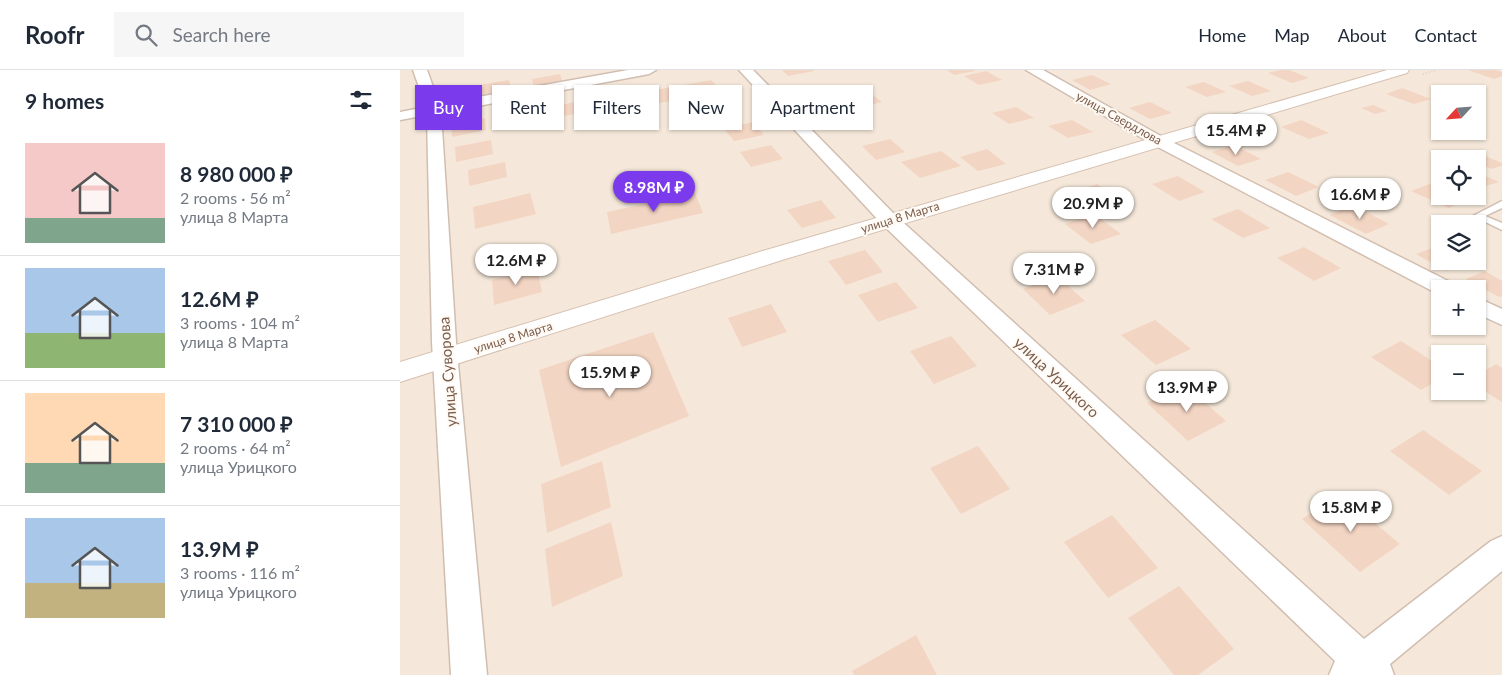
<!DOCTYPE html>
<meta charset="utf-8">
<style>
body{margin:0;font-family:Lato,sans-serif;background:#f6f6f7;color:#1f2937;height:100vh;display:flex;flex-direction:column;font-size:19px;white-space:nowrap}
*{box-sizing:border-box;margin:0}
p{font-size:16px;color:#747a83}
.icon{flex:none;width:28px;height:28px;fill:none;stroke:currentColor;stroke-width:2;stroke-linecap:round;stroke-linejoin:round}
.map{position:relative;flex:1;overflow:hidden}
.drawer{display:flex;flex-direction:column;background:#fff;width:400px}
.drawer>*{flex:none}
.banner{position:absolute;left:15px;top:15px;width:475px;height:45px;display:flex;gap:10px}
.needle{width:32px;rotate:244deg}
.controls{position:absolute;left:1031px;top:15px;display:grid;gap:10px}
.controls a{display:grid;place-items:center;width:55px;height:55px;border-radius:0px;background:#fff;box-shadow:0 1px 4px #0004;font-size:25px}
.price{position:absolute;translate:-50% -42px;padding:0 11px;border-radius:18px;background:#fff;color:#222;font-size:16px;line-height:32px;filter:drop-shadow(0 1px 2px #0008)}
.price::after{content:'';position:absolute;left:50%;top:30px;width:15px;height:11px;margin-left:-8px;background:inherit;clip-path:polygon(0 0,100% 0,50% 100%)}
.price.on{background:#7c3aed;color:#fff}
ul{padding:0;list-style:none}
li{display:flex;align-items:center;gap:15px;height:125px;padding:0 25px}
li+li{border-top:1px solid #e0e1e3}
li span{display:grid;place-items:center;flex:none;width:140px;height:100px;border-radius:0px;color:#555}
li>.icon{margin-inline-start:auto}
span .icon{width:60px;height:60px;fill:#fffc;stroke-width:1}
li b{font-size:21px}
h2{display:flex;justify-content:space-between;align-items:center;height:60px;padding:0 25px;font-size:21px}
.chip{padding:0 18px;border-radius:0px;background:#fff;box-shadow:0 1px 4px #0004;font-size:18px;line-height:45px}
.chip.on{background:#7c3aed;color:#fff}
header{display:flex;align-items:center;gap:30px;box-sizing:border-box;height:70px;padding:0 25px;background:#fff;border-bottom:1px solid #e0e1e3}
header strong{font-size:24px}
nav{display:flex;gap:28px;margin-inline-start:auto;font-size:18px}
.search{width:350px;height:45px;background:#f6f6f7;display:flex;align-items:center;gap:12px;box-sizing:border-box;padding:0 18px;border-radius:0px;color:#747a83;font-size:19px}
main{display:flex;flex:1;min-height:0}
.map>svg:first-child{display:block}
.residential{fill:#f5e8da;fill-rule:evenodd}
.building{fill:#f3d5c3}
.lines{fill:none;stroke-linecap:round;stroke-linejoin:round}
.service-casing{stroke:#d1beb0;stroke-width:3}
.minor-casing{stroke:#d1beb0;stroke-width:3}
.secondary-casing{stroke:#d6c0b0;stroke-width:2}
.path{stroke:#d9b8a5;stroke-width:2;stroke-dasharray:0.5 2.5;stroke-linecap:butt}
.service{fill:#fff;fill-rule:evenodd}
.minor{fill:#fff;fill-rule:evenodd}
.secondary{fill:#fff;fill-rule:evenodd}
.labels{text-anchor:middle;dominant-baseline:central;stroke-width:4;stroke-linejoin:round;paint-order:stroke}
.far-street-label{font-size:12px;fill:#7a5c4d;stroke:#fffaf3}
.street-label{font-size:15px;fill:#7a5c4d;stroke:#fffaf3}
</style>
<header>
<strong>Roofr</strong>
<div class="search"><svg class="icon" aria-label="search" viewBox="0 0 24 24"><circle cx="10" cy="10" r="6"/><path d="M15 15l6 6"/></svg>Search here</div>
<nav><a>Home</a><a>Map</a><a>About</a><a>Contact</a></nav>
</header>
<main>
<section class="drawer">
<h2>9 homes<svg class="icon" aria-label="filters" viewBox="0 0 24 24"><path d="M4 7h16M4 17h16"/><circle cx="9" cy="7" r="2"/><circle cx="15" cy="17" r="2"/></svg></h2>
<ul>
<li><span style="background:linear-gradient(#f6c9c9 75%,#7fa58c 0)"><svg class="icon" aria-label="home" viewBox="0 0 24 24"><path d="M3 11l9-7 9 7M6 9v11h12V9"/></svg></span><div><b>8 980 000 ₽</b><p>2 rooms · 56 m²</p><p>улица 8 Марта</p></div></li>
<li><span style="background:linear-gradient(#a9c7e8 65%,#8fb573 0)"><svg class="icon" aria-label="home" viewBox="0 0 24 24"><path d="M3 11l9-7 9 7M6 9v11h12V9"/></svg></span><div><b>12.6M ₽</b><p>3 rooms · 104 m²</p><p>улица 8 Марта</p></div></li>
<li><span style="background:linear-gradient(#ffd9b3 70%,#7fa58c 0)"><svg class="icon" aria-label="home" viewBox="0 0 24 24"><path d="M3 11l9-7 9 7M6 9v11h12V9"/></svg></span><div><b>7 310 000 ₽</b><p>2 rooms · 64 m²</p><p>улица Урицкого</p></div></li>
<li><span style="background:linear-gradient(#a9c7e8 65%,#c2b280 0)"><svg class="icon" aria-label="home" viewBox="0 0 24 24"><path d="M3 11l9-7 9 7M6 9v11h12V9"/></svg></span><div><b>13.9M ₽</b><p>3 rooms · 116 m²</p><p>улица Урицкого</p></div></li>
</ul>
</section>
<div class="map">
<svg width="1102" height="605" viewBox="0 0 1102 605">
<rect width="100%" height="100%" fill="#fdf6ec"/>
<!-- residential -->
<path class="residential" d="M 0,0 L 1102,0 L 1102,605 L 0,605 ZM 1040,24 L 1078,24 L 1078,61 L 1040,61 ZM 1040,89 L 1078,89 L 1078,126 L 1040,126 ZM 1040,154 L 1078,154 L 1078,191 L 1040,191 ZM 1040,219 L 1078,219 L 1078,256 L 1040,256 ZM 1040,284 L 1078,284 L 1078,321 L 1040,321 Z"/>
<!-- building -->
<g class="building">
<path d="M 382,0 L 414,0 L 414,1 L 388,6 Z"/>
<path d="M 547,0 L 575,0 L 575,1 L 554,5 Z"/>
<path d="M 881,0 L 889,0 L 909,8 L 892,13 L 868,3 Z"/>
<path d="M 1068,0 L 1096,0 L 1102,2 L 1102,6 L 1094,9 Z"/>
<path d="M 586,1 L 602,10 L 579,15 L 564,6 Z"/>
<path d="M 160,4 L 163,13 L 134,18 L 132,9 Z"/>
<path d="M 692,5 L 711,14 L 690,20 L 672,10 Z"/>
<path d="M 109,10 L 111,20 L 81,25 L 79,15 Z"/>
<path d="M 311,10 L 319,19 L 291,25 L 284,15 Z"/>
<path d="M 848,11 L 871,21 L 852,26 L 829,16 Z"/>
<path d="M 804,12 L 826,22 L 807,27 L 785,17 Z"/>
<path d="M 277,16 L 286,28 L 244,36 L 236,24 Z"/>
<path d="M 421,16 L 433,26 L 407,31 L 396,21 Z"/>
<path d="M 1002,18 L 1031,29 L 1014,34 L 986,24 Z"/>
<path d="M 469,22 L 482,32 L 457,38 L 444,27 Z"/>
<path d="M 328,29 L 337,40 L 308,46 L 300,35 Z"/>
<path d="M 180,31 L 185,42 L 153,48 L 150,37 Z"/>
<path d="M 750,32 L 772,43 L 750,49 L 729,38 Z"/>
<path d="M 973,35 L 987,41 L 975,44 L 961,38 Z"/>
<path d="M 616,37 L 634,48 L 609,54 L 592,43 Z"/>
<path d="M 458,41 L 471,52 L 444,59 L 432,47 Z"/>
<path d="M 85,48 L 86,60 L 52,67 L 51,55 Z"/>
<path d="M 672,50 L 693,62 L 668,68 L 648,56 Z"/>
<path d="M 901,50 L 929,63 L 909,69 L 881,57 Z"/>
<path d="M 353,52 L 364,65 L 334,71 L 324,59 Z"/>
<path d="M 490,69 L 505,82 L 476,90 L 462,76 Z"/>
<path d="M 91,70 L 93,84 L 56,92 L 55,77 Z"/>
<path d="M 371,75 L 383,89 L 351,97 L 340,82 Z"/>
<path d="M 834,75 L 861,89 L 838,96 L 812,82 Z"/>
<path d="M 587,79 L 606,94 L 578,101 L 560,87 Z"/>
<path d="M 541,81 L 561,96 L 520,108 L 501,92 Z"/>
<path d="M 1080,84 L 1102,93 L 1102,96 L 1091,99 L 1078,93 L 1078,89 L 1065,89 Z"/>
<path d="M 105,92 L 107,107 L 69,116 L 68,100 Z"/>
<path d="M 888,102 L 919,117 L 896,126 L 865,110 Z"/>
<path d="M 1081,104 L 1099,112 L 1086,116 L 1078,113 L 1078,105 Z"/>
<path d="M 778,106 L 805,122 L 779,131 L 752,114 Z"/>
<path d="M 1032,113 L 1040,116 L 1040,126 L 1063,126 L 1069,129 L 1049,138 L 1011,121 Z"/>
<path d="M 697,114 L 722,131 L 694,140 L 670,123 Z"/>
<path d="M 130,123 L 136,144 L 75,159 L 73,137 Z"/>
<path d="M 295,123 L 303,143 L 211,164 L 207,142 Z"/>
<path d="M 421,130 L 436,148 L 402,158 L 387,140 Z"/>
<path d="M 953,135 L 989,154 L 966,164 L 930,145 Z"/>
<path d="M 838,139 L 870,158 L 843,168 L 811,149 Z"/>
<path d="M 694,144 L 721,164 L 691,174 L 665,154 Z"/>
<path d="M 904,177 L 941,198 L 914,211 L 877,188 Z"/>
<path d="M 1035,177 L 1040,180 L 1040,191 L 1060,191 L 1065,194 L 1046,201 L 1016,184 Z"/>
<path d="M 465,180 L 483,202 L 446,215 L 428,191 Z"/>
<path d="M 137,198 L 142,222 L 94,235 L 92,210 Z"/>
<path d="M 1085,201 L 1102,211 L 1102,226 L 1099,227 L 1066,209 Z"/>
<path d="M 657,206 L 685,231 L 650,245 L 623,219 Z"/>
<path d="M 496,212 L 518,238 L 478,252 L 458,225 Z"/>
<path d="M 371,234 L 387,262 L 342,277 L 328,248 Z"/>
<path d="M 755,250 L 791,279 L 756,295 L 721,265 Z"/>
<path d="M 253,262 L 289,346 L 161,397 L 139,300 Z"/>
<path d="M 551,266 L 577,296 L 534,314 L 510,281 Z"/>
<path d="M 1001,271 L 1040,296 L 1040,309 L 1021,320 L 971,287 Z"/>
<path d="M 1096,294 L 1102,298 L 1102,332 L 1078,317 L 1078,305 Z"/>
<path d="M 785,315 L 826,351 L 788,371 L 747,333 Z"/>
<path d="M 1023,360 L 1082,401 L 1049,425 L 990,381 Z"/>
<path d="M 578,376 L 610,419 L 561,444 L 530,398 Z"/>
<path d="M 202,391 L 211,437 L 147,463 L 141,414 Z"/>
<path d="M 940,424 L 1000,474 L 960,502 L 902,449 Z"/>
<path d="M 712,445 L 758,498 L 708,528 L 664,472 Z"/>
<path d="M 211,452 L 223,506 L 152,537 L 145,479 Z"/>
<path d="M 779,516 L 834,579 L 798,605 L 774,605 L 728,548 Z"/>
<path d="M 516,565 L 537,605 L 454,605 L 452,601 Z"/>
</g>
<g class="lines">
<defs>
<path id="service" d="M 1102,131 L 1102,138 L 1085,146 L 1102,153 L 1102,160 L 1073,146 Z"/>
<g id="minor">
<path d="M 13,0 L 27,0 L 39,34 L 228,0 L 256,0 L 249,4 L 41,43 L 56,272 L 87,605 L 51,605 L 32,272 L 27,45 L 0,50 L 0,42 L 26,37 Z"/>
<path d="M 339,0 L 353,0 L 496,146 L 964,569 L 1091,471 L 1102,466 L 1102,501 L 990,594 L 994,605 L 929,605 L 935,591 L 482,154 Z"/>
<path d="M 626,0 L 643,0 L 766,69 L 1054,214 L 1057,219 L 1040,219 L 1040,224 L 1038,224 L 754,75 Z"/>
<path d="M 1078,228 L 1102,239 L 1102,255 L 1078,244 Z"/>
</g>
<path id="secondary" d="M 987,0 L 1009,0 L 1007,3 L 382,190 L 0,312 L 0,292 L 366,180 Z"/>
</defs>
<!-- service casing -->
<use href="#service" class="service-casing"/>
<!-- minor casing -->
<use href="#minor" class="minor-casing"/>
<!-- secondary casing -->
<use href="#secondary" class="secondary-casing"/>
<!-- path -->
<path class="path" d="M 1023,4 L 1037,0"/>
<!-- service -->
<use href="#service" class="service"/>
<!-- minor -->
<use href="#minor" class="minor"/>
<!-- secondary -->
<use href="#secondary" class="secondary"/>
</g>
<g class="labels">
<!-- far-street labels -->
<g class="far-street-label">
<text transform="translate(719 48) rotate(29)">улица Свердлова</text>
<text transform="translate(500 147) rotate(-17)">улица 8 Марта</text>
<text transform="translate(113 267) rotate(-17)">улица 8 Марта</text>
</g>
<!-- street labels -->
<g class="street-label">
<text transform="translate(47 302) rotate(-94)">улица Суворова</text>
<text transform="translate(657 307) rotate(43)">улица Урицкого</text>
</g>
</g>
</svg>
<div class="controls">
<a><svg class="needle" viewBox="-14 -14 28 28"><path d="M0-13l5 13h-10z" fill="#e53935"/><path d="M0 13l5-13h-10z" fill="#747a83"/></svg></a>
<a><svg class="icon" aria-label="locate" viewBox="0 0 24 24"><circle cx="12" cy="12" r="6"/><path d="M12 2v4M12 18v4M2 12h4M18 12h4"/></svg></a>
<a><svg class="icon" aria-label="layers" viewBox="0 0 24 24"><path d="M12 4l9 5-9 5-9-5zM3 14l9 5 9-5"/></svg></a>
<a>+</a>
<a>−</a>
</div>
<b class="price" style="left:836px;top:86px">15.4M ₽</b>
<b class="price on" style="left:254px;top:143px">8.98M ₽</b>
<b class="price" style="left:960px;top:150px">16.6M ₽</b>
<b class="price" style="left:693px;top:159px">20.9M ₽</b>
<b class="price" style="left:116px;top:216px">12.6M ₽</b>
<b class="price" style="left:654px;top:225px">7.31M ₽</b>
<b class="price" style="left:210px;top:328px">15.9M ₽</b>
<b class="price" style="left:787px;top:343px">13.9M ₽</b>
<b class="price" style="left:951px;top:463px">15.8M ₽</b>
<div class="banner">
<a class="chip on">Buy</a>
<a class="chip">Rent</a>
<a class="chip">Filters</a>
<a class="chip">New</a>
<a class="chip">Apartment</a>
</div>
</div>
</main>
